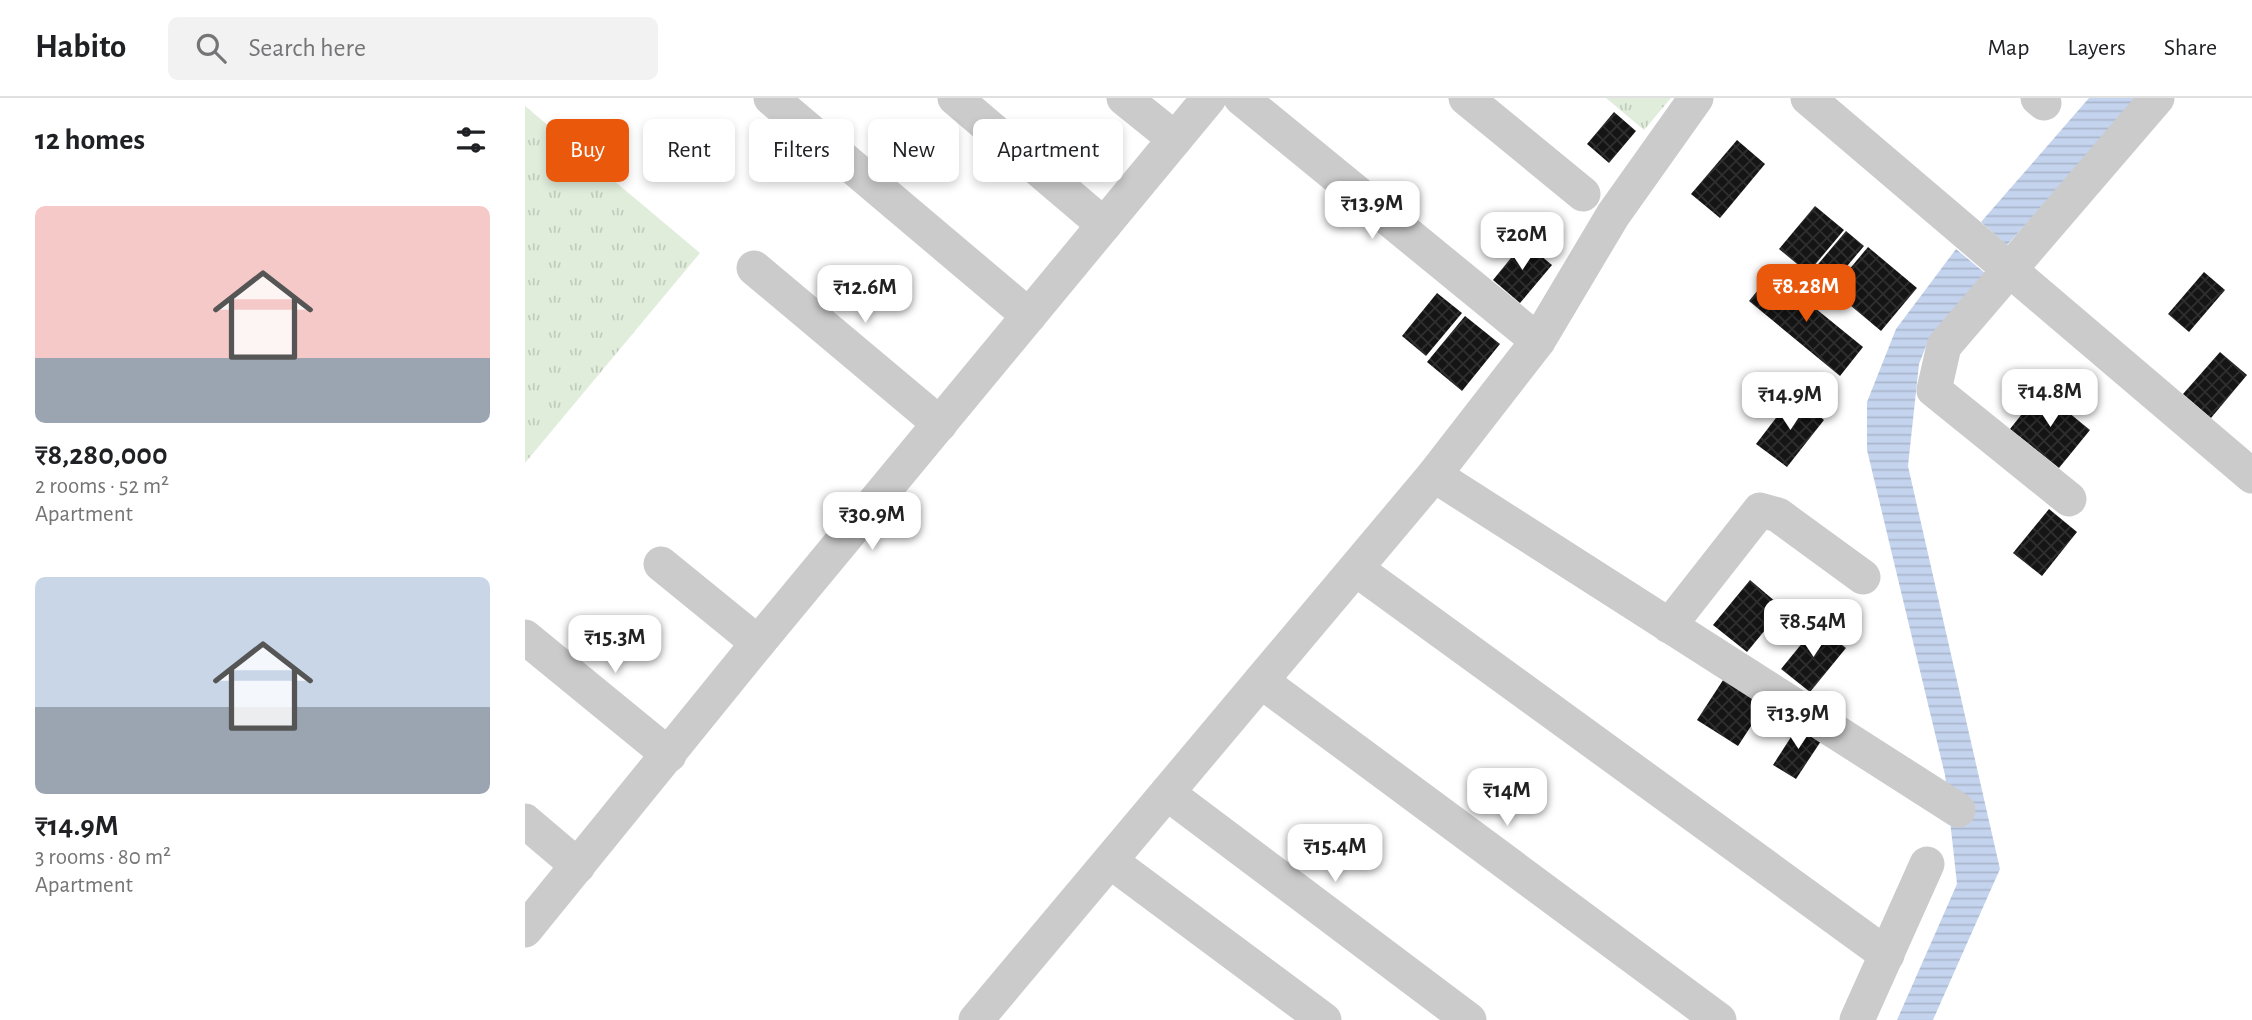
<!DOCTYPE html>
<meta charset="utf-8">
<style>
body{margin:0;font-family:"Alegreya Sans",sans-serif;background:#f2f2f2;color:#202124;height:100vh;display:flex;flex-direction:column;font-size:26px;white-space:nowrap}
*{box-sizing:border-box;margin:0}
p{font-size:23px;color:#757577}
.icon{flex:none;width:38px;height:38px;fill:none;stroke:currentColor;stroke-width:2;stroke-linecap:round;stroke-linejoin:round}
.map{position:relative;flex:1;overflow:hidden}
.sheet{display:flex;flex-direction:column;background:#fff;width:525px}
.sheet>*{flex:none}
.guide{position:absolute;left:21px;top:21px;width:665px;height:63px;display:flex;gap:14px}
.price{position:absolute;translate:-50% -60px;padding:0 16px;border-radius:14px;background:#fff;color:#222;font-size:23px;line-height:46px;filter:drop-shadow(0 2px 4px #0008)}
.price::after{content:'';position:absolute;left:50%;top:42px;width:21px;height:16px;margin-left:-10px;background:inherit;clip-path:polygon(0 0,100% 0,50% 100%)}
.price.current{background:#ea580c;color:#fff}
ul{padding:0;list-style:none}
li{display:grid;align-content:center;gap:14px;height:371px;padding:0 35px}
li span{display:grid;place-items:center;height:217px;border-radius:10px;color:#555}
li>.icon{margin-inline-start:auto}
span .icon{width:126px;height:126px;fill:#fffc;stroke-width:1}
li b{font-size:30px}
h2{display:flex;justify-content:space-between;align-items:center;height:84px;padding:0 35px;font-size:30px}
.pill{padding:0 24px;border-radius:10px;background:#fff;box-shadow:0 4px 10px #0003;font-size:24px;line-height:63px}
.pill.current{background:#ea580c;color:#fff}
header{display:flex;align-items:center;gap:42px;box-sizing:border-box;height:98px;padding:0 35px;background:#fff;border-bottom:2px solid #e0e0e0}
header strong{font-size:33px}
nav{display:flex;gap:38px;margin-inline-start:auto;font-size:24px}
.search{width:490px;height:63px;background:#f2f2f2;display:flex;align-items:center;gap:18px;box-sizing:border-box;padding:0 24px;border-radius:10px;color:#757577;font-size:26px}
main{display:flex;flex:1;min-height:0}
.map>svg:first-child{display:block}
.grass{fill:url(#grass-tufts)}
.water{fill:url(#water-rules)}
.building{fill:url(#building-cross-hatch)}
.lines{fill:none;stroke-linecap:round;stroke-linejoin:round}
.minor{stroke:#cbcbcb;stroke-width:35}
</style>
<header>
<strong>Habito</strong>
<div class="search"><svg class="icon" aria-label="search" viewBox="0 0 24 24"><circle cx="10" cy="10" r="6"/><path d="M15 15l6 6"/></svg>Search here</div>
<nav><a>Map</a><a>Layers</a><a>Share</a></nav>
</header>
<main>
<section class="sheet">
<h2>12 homes<svg class="icon" aria-label="filters" viewBox="0 0 24 24"><path d="M4 7h16M4 17h16"/><circle cx="9" cy="7" r="2"/><circle cx="15" cy="17" r="2"/></svg></h2>
<ul>
<li><span style="background:linear-gradient(#f6c9c9 70%,#9aa5b1 0)"><svg class="icon" aria-label="home" viewBox="0 0 24 24"><path d="M3 11l9-7 9 7M6 9v11h12V9"/></svg></span><div><b>₹8,280,000</b><p>2 rooms · 52 m²</p><p>Apartment</p></div></li>
<li><span style="background:linear-gradient(#c9d6e8 60%,#9aa5b1 0)"><svg class="icon" aria-label="home" viewBox="0 0 24 24"><path d="M3 11l9-7 9 7M6 9v11h12V9"/></svg></span><div><b>₹14.9M</b><p>3 rooms · 80 m²</p><p>Apartment</p></div></li>
</ul>
</section>
<div class="map">
<svg width="1727" height="922" viewBox="0 0 1727 922">
<defs>
<pattern id="grass-tufts" width="24" height="20" patternUnits="userSpaceOnUse" patternTransform="scale(1.75)"><rect width="24" height="20" fill="#e0eddb"/><path d="M3 7l-1-3M5 7V3M7 7l1-3M15 17l-1-3M17 17v-4M19 17l1-3" fill="none" stroke="#c0ccbc"/></pattern>
<pattern id="water-rules" width="6" height="5" patternUnits="userSpaceOnUse" patternTransform="scale(1.75)"><rect width="6" height="5" fill="#c5d4ee"/><path d="M0 2.5h6" fill="none" stroke="#aab6cc"/></pattern>
<pattern id="building-cross-hatch" width="8" height="8" patternUnits="userSpaceOnUse" patternTransform="scale(1.75)"><rect width="8" height="8" fill="#151515"/><path d="M0 0l8 8M0 8l8-8" fill="none" stroke="#2f2f2f"/></pattern>
</defs>
<rect width="100%" height="100%" fill="#fff"/>
<!-- grass -->
<g class="grass">
<path d="M 1081,0 L 1146,0 L 1119,32 Z"/>
<path d="M 0,8 L 175,155 L 0,365 Z"/>
</g>
<!-- water -->
<g class="water">
<path d="M 1564,0 L 1615,0 L 1482,147 L 1456,124 Z"/>
<path d="M 1431,151 L 1460,175 L 1403,243 L 1394,266 L 1383,368 L 1475,771 L 1408,922 L 1372,922 L 1432,786 L 1420,677 L 1342,352 L 1342,304 L 1371,231 Z"/>
</g>
<!-- building -->
<g class="building">
<path d="M 1089,14 L 1111,33 L 1084,65 L 1062,46 Z"/>
<path d="M 1212,42 L 1240,66 L 1195,120 L 1166,96 Z"/>
<path d="M 1290,108 L 1319,132 L 1283,175 L 1254,151 Z"/>
<path d="M 1321,133 L 1339,148 L 1307,186 L 1289,171 Z"/>
<path d="M 999,144 L 1027,167 L 995,205 L 968,182 Z"/>
<path d="M 1343,149 L 1392,190 L 1356,233 L 1307,192 Z"/>
<path d="M 1679,174 L 1700,192 L 1664,234 L 1643,216 Z"/>
<path d="M 1247,175 L 1338,249 L 1315,278 L 1224,203 Z"/>
<path d="M 912,195 L 937,215 L 901,258 L 877,238 Z"/>
<path d="M 940,218 L 975,246 L 937,293 L 902,264 Z"/>
<path d="M 1695,254 L 1722,277 L 1686,320 L 1658,296 Z"/>
<path d="M 1516,292 L 1565,332 L 1534,370 L 1485,331 Z"/>
<path d="M 1268,298 L 1299,322 L 1262,369 L 1231,346 Z"/>
<path d="M 1524,411 L 1552,434 L 1517,478 L 1488,455 Z"/>
<path d="M 1225,482 L 1258,510 L 1222,554 L 1188,527 Z"/>
<path d="M 1292,527 L 1321,550 L 1285,594 L 1256,571 Z"/>
<path d="M 1202,576 L 1243,602 L 1213,648 L 1172,622 Z"/>
<path d="M 1275,625 L 1298,640 L 1271,681 L 1248,667 Z"/>
</g>
<g class="lines">
<!-- minor -->
<g class="minor">
<path d="M 246,0 L 504,218"/>
<path d="M 430,0 L 579,127"/>
<path d="M 599,0 L 650,41"/>
<path d="M 716,0 L 1013,243"/>
<path d="M 941,0 L 1058,96"/>
<path d="M 1283,0 L 1727,378"/>
<path d="M 1513,0 L 1519,5"/>
<path d="M 229,170 L 415,326"/>
<path d="M 909,377 L 1433,712"/>
<path d="M 1544,401 L 1409,292 L 1419,248 L 1632,0"/>
<path d="M 136,466 L 233,545"/>
<path d="M 831,471 L 1362,857"/>
<path d="M 1144,528 L 1235,412 L 1253,417 L 1338,479"/>
<path d="M 0,539 L 144,657"/>
<path d="M 736,583 L 1194,922"/>
<path d="M 642,695 L 944,922"/>
<path d="M 0,723 L 53,768"/>
<path d="M 585,763 L 799,922"/>
<path d="M 0,832 L 233,545 L 684,0"/>
<path d="M 451,922 L 909,377 L 1013,243 L 1088,117 L 1171,0"/>
<path d="M 1332,922 L 1402,766"/>
</g>
</g>
</svg>
<b class="price" style="left:847px;top:143px">₹13.9M</b>
<b class="price" style="left:997px;top:174px">₹20M</b>
<b class="price current" style="left:1281px;top:226px">₹8.28M</b>
<b class="price" style="left:340px;top:227px">₹12.6M</b>
<b class="price" style="left:1525px;top:331px">₹14.8M</b>
<b class="price" style="left:1265px;top:334px">₹14.9M</b>
<b class="price" style="left:347px;top:454px">₹30.9M</b>
<b class="price" style="left:1288px;top:561px">₹8.54M</b>
<b class="price" style="left:90px;top:577px">₹15.3M</b>
<b class="price" style="left:1273px;top:653px">₹13.9M</b>
<b class="price" style="left:982px;top:730px">₹14M</b>
<b class="price" style="left:810px;top:786px">₹15.4M</b>
<div class="guide">
<a class="pill current">Buy</a>
<a class="pill">Rent</a>
<a class="pill">Filters</a>
<a class="pill">New</a>
<a class="pill">Apartment</a>
</div>
</div>
</main>
